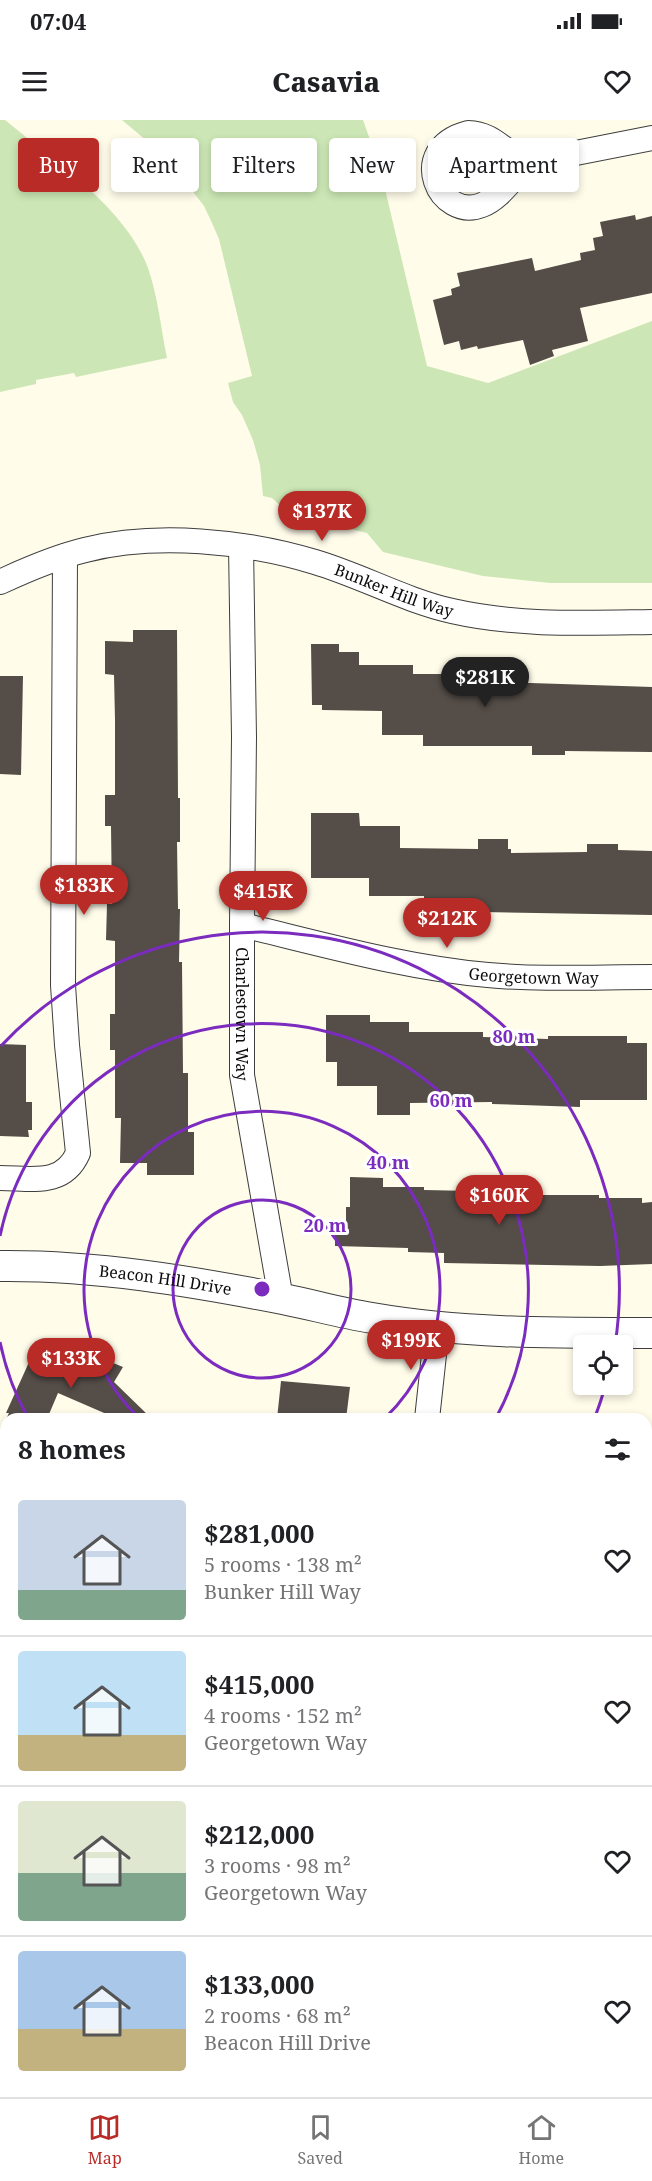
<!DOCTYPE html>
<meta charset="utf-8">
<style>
body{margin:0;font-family:"Noto Serif",serif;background:#f2f2f2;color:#202124;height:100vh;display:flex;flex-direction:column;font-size:22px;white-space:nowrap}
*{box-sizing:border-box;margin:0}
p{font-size:20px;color:#757577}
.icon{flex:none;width:33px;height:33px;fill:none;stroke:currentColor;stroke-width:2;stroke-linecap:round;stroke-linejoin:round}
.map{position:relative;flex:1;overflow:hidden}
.side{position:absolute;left:0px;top:1293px;width:652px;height:684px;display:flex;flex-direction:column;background:#fff;border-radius:18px 18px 0 0;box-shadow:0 3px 9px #0003}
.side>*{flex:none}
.guide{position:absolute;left:18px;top:18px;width:616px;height:54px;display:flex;gap:12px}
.controls{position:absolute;left:573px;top:1215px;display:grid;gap:12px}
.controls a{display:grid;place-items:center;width:60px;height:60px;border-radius:6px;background:#fff;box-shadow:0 3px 9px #0003;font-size:30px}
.price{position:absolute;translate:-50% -51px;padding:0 14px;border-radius:21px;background:#b82b27;color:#fff;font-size:20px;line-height:39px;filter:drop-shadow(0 2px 3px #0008)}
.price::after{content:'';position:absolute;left:50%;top:36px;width:18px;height:14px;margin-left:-9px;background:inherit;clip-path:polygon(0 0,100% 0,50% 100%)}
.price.on{background:#222;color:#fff}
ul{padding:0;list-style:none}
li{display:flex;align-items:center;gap:18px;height:150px;padding:0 18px}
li+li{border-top:2px solid #e0e0e0}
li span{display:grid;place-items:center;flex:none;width:168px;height:120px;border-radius:6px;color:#555}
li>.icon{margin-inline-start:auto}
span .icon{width:72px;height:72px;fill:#fffc;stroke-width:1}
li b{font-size:26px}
h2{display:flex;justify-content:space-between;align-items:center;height:72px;padding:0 18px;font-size:26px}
.pill{padding:0 21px;border-radius:6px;background:#fff;box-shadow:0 3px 9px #0003;font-size:21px;line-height:54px}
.pill.on{background:#b82b27;color:#fff}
.status{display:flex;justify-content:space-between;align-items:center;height:42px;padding:0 30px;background:#fff;direction:ltr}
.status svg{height:16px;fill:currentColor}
header{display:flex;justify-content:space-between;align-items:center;height:78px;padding:0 18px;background:#fff;font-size:27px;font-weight:800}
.dock{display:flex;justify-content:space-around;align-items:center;height:84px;border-top:2px solid #e0e0e0;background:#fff;font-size:16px;color:#757577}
.dock a{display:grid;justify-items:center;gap:3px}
.dock .on{color:#b82b27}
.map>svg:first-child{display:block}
.green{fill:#cce7b5}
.building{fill:#544d48}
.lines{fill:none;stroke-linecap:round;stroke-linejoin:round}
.minor-casing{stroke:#3e3e3e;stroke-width:26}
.tertiary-casing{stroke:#3e3e3e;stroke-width:32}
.secondary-casing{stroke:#2d2d2d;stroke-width:35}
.minor{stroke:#fff;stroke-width:24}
.tertiary{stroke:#fff;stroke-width:30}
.secondary{stroke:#fdfaa6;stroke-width:33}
.ring{fill:none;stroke:#7b2cbf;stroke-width:3}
.labels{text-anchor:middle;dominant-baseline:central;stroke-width:6;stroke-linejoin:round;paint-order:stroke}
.street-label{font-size:16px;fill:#0b0b0b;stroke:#fff}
.centre{fill:#7b2cbf;stroke:#fff;stroke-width:3}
.ring-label{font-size:18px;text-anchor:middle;font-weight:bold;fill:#7b2cbf;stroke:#fff;stroke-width:6;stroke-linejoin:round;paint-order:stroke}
</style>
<div class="status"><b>07:04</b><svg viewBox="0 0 49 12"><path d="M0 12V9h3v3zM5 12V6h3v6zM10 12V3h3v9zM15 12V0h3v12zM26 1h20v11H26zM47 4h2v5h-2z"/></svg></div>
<header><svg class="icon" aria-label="menu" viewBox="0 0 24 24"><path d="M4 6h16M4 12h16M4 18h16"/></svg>Casavia<svg class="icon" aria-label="heart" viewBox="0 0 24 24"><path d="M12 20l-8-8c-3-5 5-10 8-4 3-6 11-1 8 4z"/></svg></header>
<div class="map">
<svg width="652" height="1977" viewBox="0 0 652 1977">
<rect width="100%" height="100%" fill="#fffcea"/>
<!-- green -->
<g class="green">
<path d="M 0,0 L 5,0 C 53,40 126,88 148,148 C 158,177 161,209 167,238 L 76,257 L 74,253 L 36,260 L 36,264 L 0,272 Z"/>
<path d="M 122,0 L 363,0 L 380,48 L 427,246 L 488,263 L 652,201 L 652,463 L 550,463 L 483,456 L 383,432 L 367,413 L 289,394 L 272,378 L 263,376 L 260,345 L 253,320 L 242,295 L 233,282 L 228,263 L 252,256 L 219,119 L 212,103 L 204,86 L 180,55 L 153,26 Z"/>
</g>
<!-- building -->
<g class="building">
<path d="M 635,95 L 636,100 L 652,96 L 652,173 L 580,188 L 588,221 L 552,230 L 554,236 L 530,245 L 523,220 L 478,229 L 477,226 L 461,230 L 459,221 L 444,225 L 433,180 L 452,175 L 451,169 L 460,166 L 457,153 L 532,138 L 535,151 L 581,140 L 580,133 L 595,130 L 593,118 L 603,116 L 600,102 Z"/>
<path d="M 133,510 L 177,510 L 178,678 L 180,678 L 180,722 L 177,722 L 178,789 L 180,789 L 179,842 L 182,842 L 183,953 L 188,953 L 188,1012 L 194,1012 L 194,1055 L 147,1055 L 147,1043 L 120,1043 L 121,998 L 115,998 L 115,930 L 110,930 L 110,894 L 115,894 L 115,821 L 106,820 L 107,784 L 112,784 L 111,706 L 105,706 L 105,675 L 115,675 L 115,600 L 114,555 L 105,554 L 105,521 L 133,522 Z"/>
<path d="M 311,524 L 339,524 L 339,532 L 359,532 L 359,545 L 413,545 L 413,554 L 468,554 L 468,561 L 652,567 L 652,632 L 565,631 L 565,635 L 532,635 L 532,626 L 423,626 L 423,615 L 382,615 L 382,591 L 322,590 L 322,585 L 312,585 Z"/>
<path d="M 0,556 L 23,556 L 21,655 L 0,654 Z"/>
<path d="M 311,693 L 359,693 L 360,706 L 400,706 L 400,728 L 478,729 L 478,719 L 508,719 L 508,729 L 511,729 L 511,733 L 587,732 L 587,724 L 618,724 L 618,730 L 652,731 L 652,795 L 424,791 L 424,776 L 369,776 L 369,758 L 311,758 Z"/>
<path d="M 326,895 L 370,895 L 370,902 L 409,902 L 409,912 L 483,912 L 483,917 L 548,919 L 548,916 L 627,916 L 627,923 L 647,923 L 647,980 L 580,980 L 580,987 L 492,984 L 492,982 L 410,983 L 410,995 L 377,995 L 377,966 L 337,966 L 337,942 L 326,942 Z"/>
<path d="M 0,924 L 26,925 L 26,982 L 32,982 L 32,1010 L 28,1010 L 29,1017 L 0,1016 Z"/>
<path d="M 350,1057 L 383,1058 L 383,1067 L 424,1067 L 424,1070 L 528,1072 L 528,1075 L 599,1075 L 599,1078 L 642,1078 L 642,1083 L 652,1082 L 652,1144 L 600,1146 L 444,1143 L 444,1133 L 408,1132 L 408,1128 L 335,1126 L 335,1103 L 346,1103 L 346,1087 L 350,1087 Z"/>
<path d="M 35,1229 L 90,1252 L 96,1236 L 123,1247 L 114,1262 L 152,1299 L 118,1299 L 58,1273 L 47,1299 L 6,1299 L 9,1293 L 6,1293 Z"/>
<path d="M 281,1261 L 350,1267 L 346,1299 L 277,1299 Z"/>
</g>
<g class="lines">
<defs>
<g id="minor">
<path d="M 468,13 C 497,14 504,36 530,42 C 513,55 502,77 482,85 C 440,102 406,29 468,13 Z"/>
<path d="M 530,42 L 652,18"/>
<path id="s1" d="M 241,426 L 244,617 L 242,805 L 242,955 L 281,1179"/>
<path id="s2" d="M 0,462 C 28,449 56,437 85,430 C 156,412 246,421 315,442 C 362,456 404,480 452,491 C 518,506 585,503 652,502"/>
<path id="s3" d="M 242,805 C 322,824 406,848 488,855 C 542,860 597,857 652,857"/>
<path d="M 0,1058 C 31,1058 63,1067 78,1033 L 67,925 L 63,865 L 65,436"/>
<path d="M 427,1299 L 437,1207"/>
<path d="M 0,1382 L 6,1381"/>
<path d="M 0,1454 L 6,1460"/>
<path d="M 646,1613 L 652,1625"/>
<path d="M 646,1943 L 652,1930"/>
<path d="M 349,1971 L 354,1977"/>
<path d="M 629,1977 L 632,1971"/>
</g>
<g id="tertiary">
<path id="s4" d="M 0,1146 C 95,1145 190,1161 283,1179 C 313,1185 342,1193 372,1198 C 464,1214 559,1213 652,1213"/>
</g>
<path id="secondary" d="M 0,1964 L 9,1977"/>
</defs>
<!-- minor casing -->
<use href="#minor" class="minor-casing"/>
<!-- tertiary casing -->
<use href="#tertiary" class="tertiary-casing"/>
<!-- secondary casing -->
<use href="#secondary" class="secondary-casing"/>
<!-- minor -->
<use href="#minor" class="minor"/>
<!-- tertiary -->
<use href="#tertiary" class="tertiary"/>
<!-- secondary -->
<use href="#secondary" class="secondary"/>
</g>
<!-- distance rings -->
<g class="ring">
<circle cx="262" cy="1169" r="89"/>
<path d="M139 1298A178 178 0 1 1 385 1298"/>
<path d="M28 1298A267 267 0 0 1 0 1222M0 1116A267 267 0 1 1 496 1298"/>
<path d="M605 1267A357 357 0 0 1 595 1297M1 926A357 357 0 0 1 615 1225"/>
</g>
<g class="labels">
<!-- street labels -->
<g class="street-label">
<text stroke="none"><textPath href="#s2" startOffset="408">Bunker Hill Way</textPath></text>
<text stroke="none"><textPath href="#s3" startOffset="297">Georgetown Way</textPath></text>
<text stroke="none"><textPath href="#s1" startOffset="468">Charlestown Way</textPath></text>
<text stroke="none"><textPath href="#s4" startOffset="166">Beacon Hill Drive</textPath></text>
</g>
</g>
<circle cx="262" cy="1169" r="9" class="centre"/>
<g class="ring-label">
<text x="514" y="923">80 m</text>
<text x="451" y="987">60 m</text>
<text x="388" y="1049">40 m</text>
<text x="325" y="1112">20 m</text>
</g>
</svg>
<div class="controls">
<a><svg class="icon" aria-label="locate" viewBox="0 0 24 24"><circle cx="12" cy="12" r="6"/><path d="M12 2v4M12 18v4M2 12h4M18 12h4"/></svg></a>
</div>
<b class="price" style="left:322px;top:422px">$137K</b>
<b class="price on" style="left:485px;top:588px">$281K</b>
<b class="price" style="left:84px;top:796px">$183K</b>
<b class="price" style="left:263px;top:802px">$415K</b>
<b class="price" style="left:447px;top:829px">$212K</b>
<b class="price" style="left:499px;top:1106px">$160K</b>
<b class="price" style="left:411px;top:1251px">$199K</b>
<b class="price" style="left:71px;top:1269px">$133K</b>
<div class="guide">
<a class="pill on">Buy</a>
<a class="pill">Rent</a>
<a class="pill">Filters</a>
<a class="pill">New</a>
<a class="pill">Apartment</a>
</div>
<section class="side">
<h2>8 homes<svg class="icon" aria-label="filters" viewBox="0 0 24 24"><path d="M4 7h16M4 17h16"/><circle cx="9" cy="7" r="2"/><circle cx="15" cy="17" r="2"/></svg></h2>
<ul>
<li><span style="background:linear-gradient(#c9d6e8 75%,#7fa58c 0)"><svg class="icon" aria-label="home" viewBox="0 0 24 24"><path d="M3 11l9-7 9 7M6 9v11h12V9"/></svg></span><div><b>$281,000</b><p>5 rooms · 138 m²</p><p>Bunker Hill Way</p></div><svg class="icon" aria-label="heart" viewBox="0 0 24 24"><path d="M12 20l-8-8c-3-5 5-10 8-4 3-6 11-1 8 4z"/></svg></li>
<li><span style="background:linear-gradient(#bfe0f5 70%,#c2b280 0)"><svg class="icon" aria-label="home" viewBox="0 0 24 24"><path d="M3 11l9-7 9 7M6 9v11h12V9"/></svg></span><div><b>$415,000</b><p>4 rooms · 152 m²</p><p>Georgetown Way</p></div><svg class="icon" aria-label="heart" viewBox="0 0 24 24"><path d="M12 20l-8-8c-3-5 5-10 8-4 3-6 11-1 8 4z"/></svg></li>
<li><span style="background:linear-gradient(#dfe7d0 60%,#7fa58c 0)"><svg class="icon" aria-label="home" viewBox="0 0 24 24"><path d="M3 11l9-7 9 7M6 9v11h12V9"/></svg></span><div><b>$212,000</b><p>3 rooms · 98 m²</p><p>Georgetown Way</p></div><svg class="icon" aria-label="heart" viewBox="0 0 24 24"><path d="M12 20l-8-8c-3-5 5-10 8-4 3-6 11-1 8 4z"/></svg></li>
<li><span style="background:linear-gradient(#a9c7e8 65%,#c2b280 0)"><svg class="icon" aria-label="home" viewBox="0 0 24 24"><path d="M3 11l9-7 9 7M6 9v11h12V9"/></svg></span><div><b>$133,000</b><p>2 rooms · 68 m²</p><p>Beacon Hill Drive</p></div><svg class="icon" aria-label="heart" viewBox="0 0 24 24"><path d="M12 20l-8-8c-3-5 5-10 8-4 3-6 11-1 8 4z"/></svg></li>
</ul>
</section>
</div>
<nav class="dock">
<a class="on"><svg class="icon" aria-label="map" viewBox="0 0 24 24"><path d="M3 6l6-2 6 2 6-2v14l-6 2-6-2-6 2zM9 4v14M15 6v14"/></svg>Map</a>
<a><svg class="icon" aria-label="saved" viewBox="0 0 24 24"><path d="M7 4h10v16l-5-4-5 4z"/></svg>Saved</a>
<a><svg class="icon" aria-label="home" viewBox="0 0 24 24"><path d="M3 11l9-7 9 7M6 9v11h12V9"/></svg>Home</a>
</nav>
